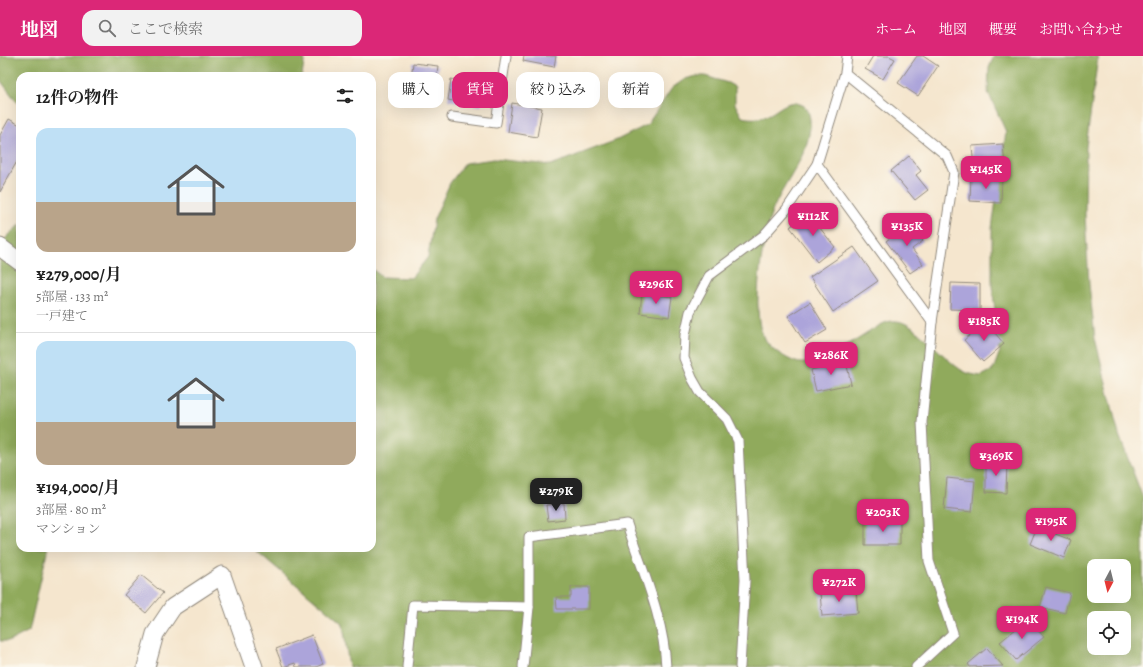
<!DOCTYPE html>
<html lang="ja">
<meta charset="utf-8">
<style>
body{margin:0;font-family:Alegreya,"Noto Serif JP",serif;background:#f2f2f2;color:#222;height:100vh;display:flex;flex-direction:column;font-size:15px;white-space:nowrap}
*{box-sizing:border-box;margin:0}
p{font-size:13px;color:#767676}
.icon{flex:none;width:22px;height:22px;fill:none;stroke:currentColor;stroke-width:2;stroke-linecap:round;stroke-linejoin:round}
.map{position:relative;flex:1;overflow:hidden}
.panel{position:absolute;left:16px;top:16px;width:360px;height:480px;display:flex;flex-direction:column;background:#fff;border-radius:12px;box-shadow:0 4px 16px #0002}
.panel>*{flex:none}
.hud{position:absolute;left:388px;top:16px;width:380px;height:36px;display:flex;gap:8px}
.needle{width:26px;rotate:187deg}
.controls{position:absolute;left:1087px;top:503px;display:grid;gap:8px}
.controls a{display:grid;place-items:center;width:44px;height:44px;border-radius:8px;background:#fff;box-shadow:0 4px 16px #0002;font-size:20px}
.price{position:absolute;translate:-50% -34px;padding:0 9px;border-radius:8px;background:#db2777;color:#fff;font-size:13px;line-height:26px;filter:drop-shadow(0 1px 2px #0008)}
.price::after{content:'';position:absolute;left:50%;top:24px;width:12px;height:9px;margin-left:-6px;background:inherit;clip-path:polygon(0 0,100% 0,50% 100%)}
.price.selected{background:#222;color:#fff}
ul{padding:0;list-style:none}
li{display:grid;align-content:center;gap:8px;height:212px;padding:0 20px}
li+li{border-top:1px solid #e0e0e0}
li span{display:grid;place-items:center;height:124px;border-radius:12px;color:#555}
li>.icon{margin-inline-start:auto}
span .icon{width:72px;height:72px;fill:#fffc;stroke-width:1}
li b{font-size:17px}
h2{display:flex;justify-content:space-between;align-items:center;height:48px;padding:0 20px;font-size:17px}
.pill{padding:0 14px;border-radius:12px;background:#fff;box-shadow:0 4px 16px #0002;font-size:14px;line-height:36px}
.pill.selected{background:#db2777;color:#fff}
header{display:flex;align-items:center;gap:24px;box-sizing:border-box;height:56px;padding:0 20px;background:#db2777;color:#fff}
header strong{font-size:19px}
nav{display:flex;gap:22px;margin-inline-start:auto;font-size:14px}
.search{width:280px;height:36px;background:#f2f2f2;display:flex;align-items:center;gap:10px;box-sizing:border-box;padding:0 14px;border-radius:12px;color:#767676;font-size:15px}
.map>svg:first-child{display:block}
.forest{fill:#90aa5b;stroke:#5e6a43;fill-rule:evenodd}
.building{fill:#aca4da}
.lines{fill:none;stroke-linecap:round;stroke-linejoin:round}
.service-casing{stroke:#90887c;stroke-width:11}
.minor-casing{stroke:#90887c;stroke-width:19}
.service{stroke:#fff;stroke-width:9}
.minor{stroke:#fff;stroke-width:17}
</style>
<header>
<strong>地図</strong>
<div class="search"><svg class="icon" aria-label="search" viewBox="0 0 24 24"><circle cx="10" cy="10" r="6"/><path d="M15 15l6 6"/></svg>ここで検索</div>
<nav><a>ホーム</a><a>地図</a><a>概要</a><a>お問い合わせ</a></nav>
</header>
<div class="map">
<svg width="1143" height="611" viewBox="0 0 1143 611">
<rect width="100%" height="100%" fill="#fbf7ec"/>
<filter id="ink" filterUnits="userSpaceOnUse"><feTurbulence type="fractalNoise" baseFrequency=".025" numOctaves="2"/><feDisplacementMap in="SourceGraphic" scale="8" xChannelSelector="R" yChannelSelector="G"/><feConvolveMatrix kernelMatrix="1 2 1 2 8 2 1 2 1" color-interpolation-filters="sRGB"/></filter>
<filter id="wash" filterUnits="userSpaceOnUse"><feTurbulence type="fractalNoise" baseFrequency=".012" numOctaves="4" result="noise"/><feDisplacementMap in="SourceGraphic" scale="16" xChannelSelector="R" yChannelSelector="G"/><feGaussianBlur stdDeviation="0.9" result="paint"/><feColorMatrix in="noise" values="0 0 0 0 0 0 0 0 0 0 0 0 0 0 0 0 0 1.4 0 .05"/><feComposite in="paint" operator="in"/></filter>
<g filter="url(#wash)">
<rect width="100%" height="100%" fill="#f5e6ce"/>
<!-- forest -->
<g class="forest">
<path d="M 0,0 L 305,0 L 302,20 L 20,20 L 20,50 L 0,24 Z"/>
<path d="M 994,0 L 1098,0 L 1086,91 L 1085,159 L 1089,228 L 1095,282 L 1119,379 L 1143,442 L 1143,611 L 349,611 L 343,568 L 253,492 L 372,492 L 372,213 L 382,221 L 411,222 L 428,201 L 434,163 L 450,127 L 465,107 L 494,103 L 551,109 L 617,84 L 647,69 L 672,32 L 685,23 L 697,20 L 705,20 L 728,27 L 735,31 L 735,48 L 742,61 C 751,63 760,63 768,59 C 781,53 788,41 804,50 C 808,52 809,58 810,63 C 812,96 787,122 774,151 C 763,175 750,259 764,282 C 767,286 772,292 776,295 C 781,299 794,307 801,307 C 818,309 854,286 869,276 C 877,271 886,264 896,265 C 915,265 945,305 963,315 C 968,318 975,319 981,320 L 993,314 L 1000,295 L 992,230 L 992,172 L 1006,76 L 988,36 L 989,12 ZM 1094,510 L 1124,510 L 1124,540 L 1094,540 ZM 1094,562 L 1124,562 L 1124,592 L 1094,592 Z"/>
<path d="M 20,168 L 20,492 L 48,492 L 29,575 L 10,585 L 0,585 L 0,188 Z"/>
</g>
<g id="blocks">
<!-- building -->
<g class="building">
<path d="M 524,0 L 556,0 L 554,11 L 523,5 Z"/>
<path d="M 873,0 L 889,0 L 895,3 L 883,23 L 865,13 Z"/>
<path d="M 917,0 L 923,0 L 938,10 L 918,40 L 898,27 Z"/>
<path d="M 413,7 L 438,10 L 434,39 L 409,36 Z"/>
<path d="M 451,23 L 485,29 L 481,50 L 448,44 Z"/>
<path d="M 512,47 L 542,52 L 537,81 L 508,76 Z"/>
<path d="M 9,63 L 20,69 L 20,100 L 0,136 L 0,79 Z"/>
<path d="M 1003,88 L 1005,110 L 974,113 L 972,90 Z"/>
<path d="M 909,100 L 921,115 L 916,119 L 928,134 L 915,144 L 891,115 Z"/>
<path d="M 971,120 L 1002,122 L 1001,147 L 970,145 Z"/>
<path d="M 808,157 L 835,191 L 817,206 L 790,171 Z"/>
<path d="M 910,167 L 923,185 L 912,193 L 923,208 L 910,217 L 886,185 Z"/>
<path d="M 854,191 L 878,225 L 833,256 L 810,221 Z"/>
<path d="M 951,227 L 980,228 L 980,254 L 950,253 Z"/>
<path d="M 642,237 L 672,241 L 669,261 L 640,257 Z"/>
<path d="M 810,246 L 827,274 L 805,287 L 788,260 Z"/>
<path d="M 986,266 L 1004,288 L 983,306 L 964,284 Z"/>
<path d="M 846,305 L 851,328 L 816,335 L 811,314 Z"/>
<path d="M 986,406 L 1007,407 L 1006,437 L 986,436 Z"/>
<path d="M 947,422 L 975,425 L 972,456 L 944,453 Z"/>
<path d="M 564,447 L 565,463 L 548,465 L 546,449 Z"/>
<path d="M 900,465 L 900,489 L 865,489 L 865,466 Z"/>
<path d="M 1037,471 L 1071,484 L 1064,502 L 1030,488 Z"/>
<path d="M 141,519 L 163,537 L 146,557 L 124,539 Z"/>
<path d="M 571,531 L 589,531 L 589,553 L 557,553 L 556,541 L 571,541 Z"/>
<path d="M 1046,531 L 1070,537 L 1065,557 L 1040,551 Z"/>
<path d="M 856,534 L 858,557 L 822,560 L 820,537 Z"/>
<path d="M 1028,563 L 1044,581 L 1016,604 L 1000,586 Z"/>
<path d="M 312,579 L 323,608 L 316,611 L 296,611 L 295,607 L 283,611 L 276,593 Z"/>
<path d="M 987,592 L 1003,610 L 970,611 L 968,608 Z"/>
</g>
</g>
</g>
<g filter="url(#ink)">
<use href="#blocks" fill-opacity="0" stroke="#90887c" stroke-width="1"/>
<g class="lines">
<defs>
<g id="service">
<path d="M 845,17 L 947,100 L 954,116 L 932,266 L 922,366 L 929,505 L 953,577 L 916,611"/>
<path d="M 452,61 L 496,67 L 506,0"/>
<path d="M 817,108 L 932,266"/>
<path d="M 407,611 L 413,549 L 529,551"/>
<path d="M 523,611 L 529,551 L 529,481 L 627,468 C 642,514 664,562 666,611"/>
<path d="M 740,611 L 745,524 L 738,385 L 727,363 L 700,336 L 692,322 L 684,302 L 685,279 L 690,256 L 709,220 L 764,179 L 786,154 L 817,108 L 845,17 L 847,0"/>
</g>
<g id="minor">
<path d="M 0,191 L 20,206"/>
<path d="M 146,611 L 155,578 L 173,551 L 222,519 L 254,611"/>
</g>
</defs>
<!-- service casing -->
<use href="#service" class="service-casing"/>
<!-- minor casing -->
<use href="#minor" class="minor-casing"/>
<!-- service -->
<use href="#service" class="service"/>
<!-- minor -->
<use href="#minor" class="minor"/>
</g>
</g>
</svg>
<div class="controls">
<a><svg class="needle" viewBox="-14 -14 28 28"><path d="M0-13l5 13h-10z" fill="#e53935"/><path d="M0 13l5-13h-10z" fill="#767676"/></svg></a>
<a><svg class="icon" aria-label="locate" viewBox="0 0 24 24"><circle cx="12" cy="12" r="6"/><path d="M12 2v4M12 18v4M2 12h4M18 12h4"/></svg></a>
</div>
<b class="price" style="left:986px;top:134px">¥145K</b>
<b class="price" style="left:813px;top:181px">¥112K</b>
<b class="price" style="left:907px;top:191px">¥135K</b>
<b class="price" style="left:656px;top:249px">¥296K</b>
<b class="price" style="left:984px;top:286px">¥185K</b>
<b class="price" style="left:831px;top:320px">¥286K</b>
<b class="price" style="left:996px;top:421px">¥369K</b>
<b class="price selected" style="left:556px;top:456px">¥279K</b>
<b class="price" style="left:883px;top:477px">¥203K</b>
<b class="price" style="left:1051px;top:486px">¥195K</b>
<b class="price" style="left:839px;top:547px">¥272K</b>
<b class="price" style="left:1022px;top:584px">¥194K</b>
<div class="hud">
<a class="pill">購入</a>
<a class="pill selected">賃貸</a>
<a class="pill">絞り込み</a>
<a class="pill">新着</a>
</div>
<section class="panel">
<h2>12件の物件<svg class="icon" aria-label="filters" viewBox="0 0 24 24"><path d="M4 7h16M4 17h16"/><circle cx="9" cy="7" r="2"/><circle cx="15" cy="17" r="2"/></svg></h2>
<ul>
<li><span style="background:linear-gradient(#bfe0f5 60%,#b9a48a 0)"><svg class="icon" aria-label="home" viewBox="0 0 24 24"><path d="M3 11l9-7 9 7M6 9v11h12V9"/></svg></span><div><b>¥279,000/月</b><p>5部屋 · 133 m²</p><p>一戸建て</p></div></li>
<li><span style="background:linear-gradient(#bfe0f5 65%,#b9a48a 0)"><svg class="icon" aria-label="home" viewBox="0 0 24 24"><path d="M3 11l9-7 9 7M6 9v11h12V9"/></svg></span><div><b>¥194,000/月</b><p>3部屋 · 80 m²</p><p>マンション</p></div></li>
</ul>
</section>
</div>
